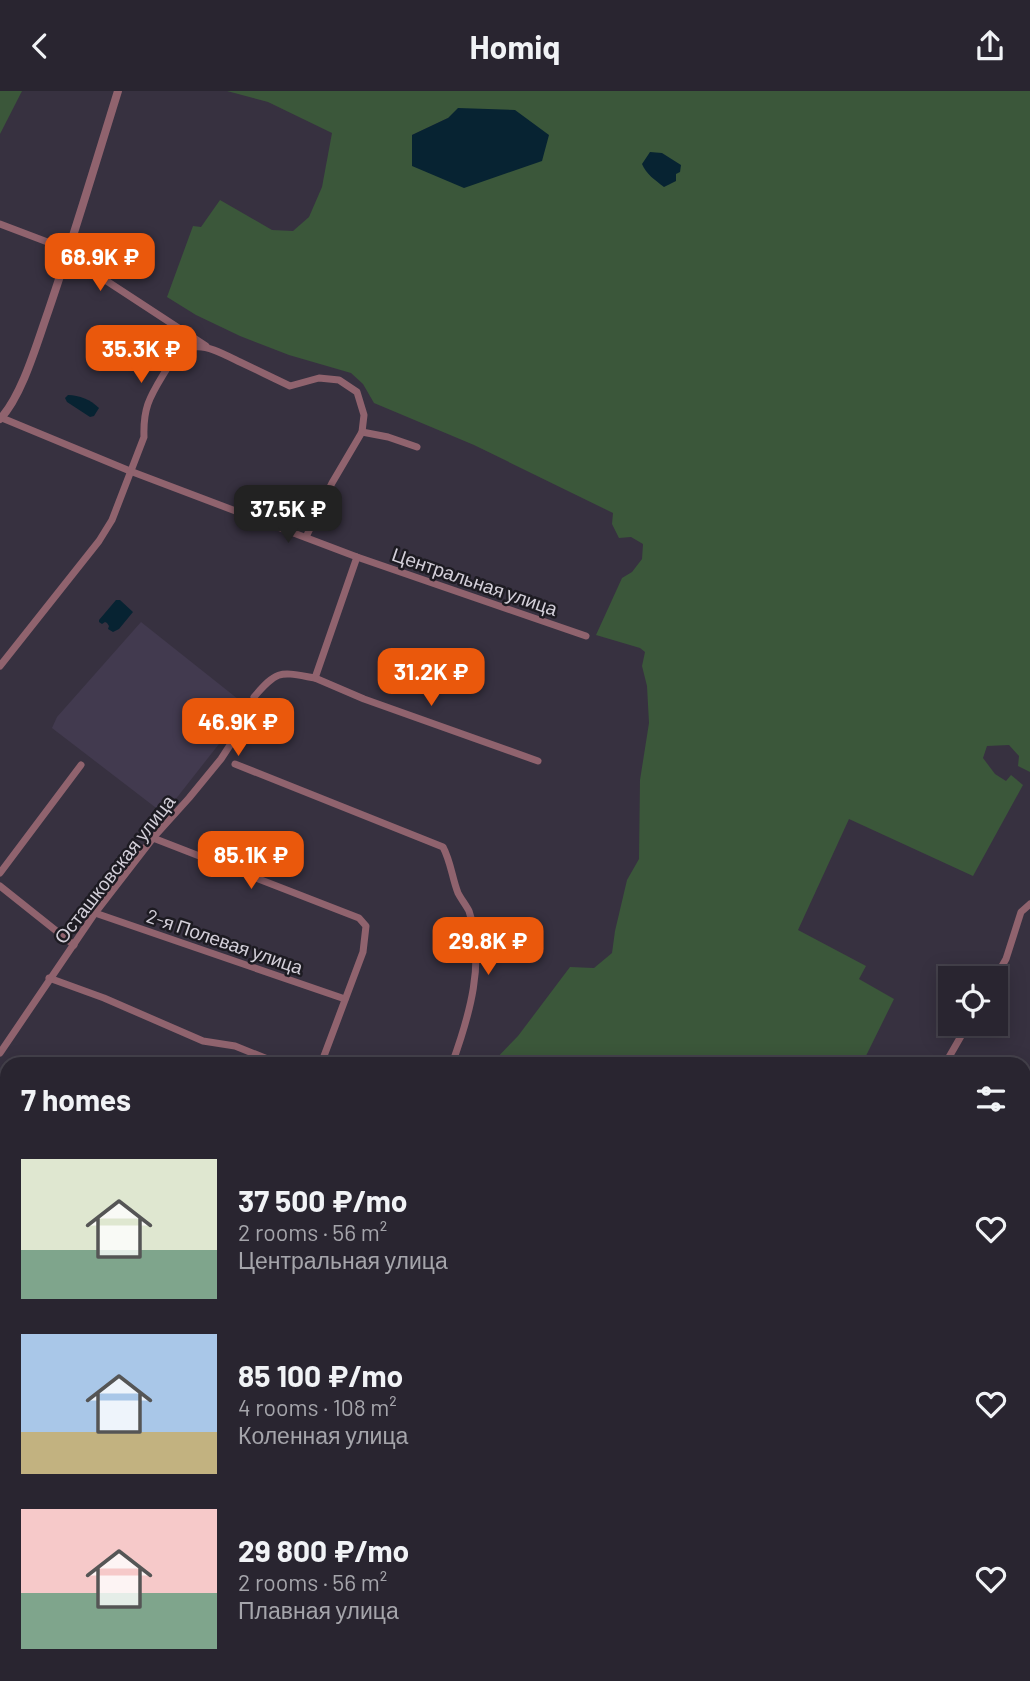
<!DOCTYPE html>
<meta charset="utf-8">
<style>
body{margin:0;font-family:Barlow,sans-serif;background:#35313c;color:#f1f3f6;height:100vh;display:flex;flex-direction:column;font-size:26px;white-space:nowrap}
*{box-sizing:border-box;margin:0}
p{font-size:23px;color:#a5a5ab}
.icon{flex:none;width:38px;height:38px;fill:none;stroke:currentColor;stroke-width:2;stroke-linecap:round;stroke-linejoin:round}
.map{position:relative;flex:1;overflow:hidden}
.details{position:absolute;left:0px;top:966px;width:1031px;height:625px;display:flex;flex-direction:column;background:#292530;border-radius:21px 21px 0 0;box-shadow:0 4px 18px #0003,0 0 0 2px #45424c}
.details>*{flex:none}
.tools{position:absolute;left:938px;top:875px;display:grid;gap:14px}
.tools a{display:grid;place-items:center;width:70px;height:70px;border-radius:0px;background:#292530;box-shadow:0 4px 18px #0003,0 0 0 2px #45424c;font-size:35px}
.price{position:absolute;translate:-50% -60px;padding:0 16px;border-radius:14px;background:#ea580c;color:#fff;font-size:23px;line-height:46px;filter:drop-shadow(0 2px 4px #0008)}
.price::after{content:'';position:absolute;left:50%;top:42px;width:21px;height:16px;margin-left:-10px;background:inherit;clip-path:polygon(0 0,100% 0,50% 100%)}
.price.selected{background:#222;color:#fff}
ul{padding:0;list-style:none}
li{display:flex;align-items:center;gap:21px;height:175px;padding:0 21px}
li span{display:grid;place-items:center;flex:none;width:196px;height:140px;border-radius:0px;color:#555}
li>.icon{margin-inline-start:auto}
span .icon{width:84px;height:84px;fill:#fffc;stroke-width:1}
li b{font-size:30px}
h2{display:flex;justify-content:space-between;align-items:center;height:84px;padding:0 21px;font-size:30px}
header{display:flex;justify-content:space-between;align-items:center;height:91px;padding:0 21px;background:#292530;font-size:32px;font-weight:700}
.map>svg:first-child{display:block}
.built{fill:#423a4f}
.green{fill:#3b573a;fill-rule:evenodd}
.water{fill:#072332}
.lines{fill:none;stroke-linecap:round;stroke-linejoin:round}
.minor{stroke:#90636e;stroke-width:7}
.tertiary{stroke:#90636e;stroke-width:8}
.secondary{stroke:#c37c8d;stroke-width:10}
.labels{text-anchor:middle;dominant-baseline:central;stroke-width:5;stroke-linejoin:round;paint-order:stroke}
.street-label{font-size:19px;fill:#d3cfd9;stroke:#1d1b22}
</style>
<header><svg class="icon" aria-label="back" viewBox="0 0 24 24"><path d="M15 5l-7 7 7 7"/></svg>Homiq<svg class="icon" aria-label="share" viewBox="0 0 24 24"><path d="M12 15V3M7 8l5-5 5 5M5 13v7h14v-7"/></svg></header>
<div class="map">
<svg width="1030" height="1590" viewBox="0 0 1030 1590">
<rect width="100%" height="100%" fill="#373140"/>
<!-- built -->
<g class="built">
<path d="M 141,531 L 248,616 L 164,723 L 52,637 L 57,626 Z"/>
<path d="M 478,1584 L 590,1584 L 585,1590 L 486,1590 Z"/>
</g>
<!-- green -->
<g class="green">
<path d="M 0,0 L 22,0 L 0,43 Z"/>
<path d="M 227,0 L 1030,0 L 1030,681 L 1018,675 L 1019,665 L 1009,654 L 987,655 L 983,667 L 995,683 L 1006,690 L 1011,684 L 1023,694 L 973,785 L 849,728 L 798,839 L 866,875 L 859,888 L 894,908 L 862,973 L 491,973 L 518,945 L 570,876 L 594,877 L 612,862 L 615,840 L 627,789 L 639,768 L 640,689 L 649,632 L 647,595 L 642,575 L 645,561 L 640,557 L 596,544 L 622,487 L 632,481 L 642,468 L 643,453 L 631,446 L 619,447 L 612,433 L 613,422 L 474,354 L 374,312 L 363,293 L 351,282 L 289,264 L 240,245 L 196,224 L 167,206 L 193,135 L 201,136 L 220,109 L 272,139 L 293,140 L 309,126 L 322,96 L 332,42 L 268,11 ZM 448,27 L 412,75 L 412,44 Z"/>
<path d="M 0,1048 L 7,1051 L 7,1213 L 3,1214 L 0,1219 Z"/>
<path d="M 0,1499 L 7,1505 L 7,1584 L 159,1584 L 173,1590 L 0,1590 Z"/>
<path d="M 707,1584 L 792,1584 L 793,1590 L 716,1590 Z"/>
</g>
<!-- water -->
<g class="water">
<path d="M 458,17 L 515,19 L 549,44 L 542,70 L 464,97 L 412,75 L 412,44 L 448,27 Z"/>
<path d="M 650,61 L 662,62 L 681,74 L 680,81 L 676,83 L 676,90 L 664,96 C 655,89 646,83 642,73 Z"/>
<path d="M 68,304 C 79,304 91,309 99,317 L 94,325 L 90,326 L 67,311 L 65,307 Z"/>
<path d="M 116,509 L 120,509 L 133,521 L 119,538 L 113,541 L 108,538 L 109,535 L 107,532 L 105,531 L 102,533 L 99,531 L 99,529 Z"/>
</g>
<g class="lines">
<!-- minor -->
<g class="minor">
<path d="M 0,133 L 58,155 L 67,164 L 206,255"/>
<path d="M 2,327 L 130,380 L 357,466 L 586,545"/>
<path d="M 306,446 L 332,392 L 362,341 L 388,346 L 417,356"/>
<path d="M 0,575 L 99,450 L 112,429 L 144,346 C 143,318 149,307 163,284 C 187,243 205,254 240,271 C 257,279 273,287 290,295 L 319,287 L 339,289 L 357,301 L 364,324 L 362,341"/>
<path d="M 315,587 L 364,608 L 538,670"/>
<path d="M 254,606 C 278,578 280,581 315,587 L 357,466"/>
<path d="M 235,673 L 443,756 C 451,771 452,787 458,802 C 461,808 466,814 469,820 C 486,870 469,926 452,973"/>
<path d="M 153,747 L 359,827 L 366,835 L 363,861 L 321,973"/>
<path d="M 0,782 L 81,674"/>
<path d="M 0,795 L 74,854"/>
<path d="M 95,822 L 345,908"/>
<path d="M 49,887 L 104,907 L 203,950 L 235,955 L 280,973"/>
<path d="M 995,887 L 1006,868 L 1021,821 L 1030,813"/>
<path d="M 0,962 L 95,822 L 153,747 L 189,707 L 221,668 L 247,628 L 250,622 L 250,613"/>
<path d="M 945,973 L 968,933"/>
<path d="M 1024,1084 L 1030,1089"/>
<path d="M 1024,1212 L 1030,1215"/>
<path d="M 0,1298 L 7,1297"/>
<path d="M 834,1584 L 835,1590"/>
<path d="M 928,1584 L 933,1590"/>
</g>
<!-- tertiary -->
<path class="tertiary" d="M 0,328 C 22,305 37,252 48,221 C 73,148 95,74 118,0"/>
<!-- secondary -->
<g class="secondary">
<path d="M 0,1018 L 7,1021"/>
<path d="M 0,1031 L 7,1034"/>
<path d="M 1024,1518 L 1030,1522"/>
<path d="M 1024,1531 L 1030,1535"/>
</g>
</g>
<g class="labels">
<!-- street labels -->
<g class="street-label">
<text transform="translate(475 490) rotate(19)">Центральная улица</text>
<text transform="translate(114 778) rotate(-52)">Осташковская улица</text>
<text transform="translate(225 850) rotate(19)">2-я Полевая улица</text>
</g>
</g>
</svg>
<div class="tools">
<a><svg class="icon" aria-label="locate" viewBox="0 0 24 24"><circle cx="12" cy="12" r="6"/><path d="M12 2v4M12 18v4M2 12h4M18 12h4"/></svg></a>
</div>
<b class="price" style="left:100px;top:202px">68.9K ₽</b>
<b class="price" style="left:141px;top:294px">35.3K ₽</b>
<b class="price selected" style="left:288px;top:454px">37.5K ₽</b>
<b class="price" style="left:431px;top:617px">31.2K ₽</b>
<b class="price" style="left:238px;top:667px">46.9K ₽</b>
<b class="price" style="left:251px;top:800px">85.1K ₽</b>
<b class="price" style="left:488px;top:886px">29.8K ₽</b>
<section class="details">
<h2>7 homes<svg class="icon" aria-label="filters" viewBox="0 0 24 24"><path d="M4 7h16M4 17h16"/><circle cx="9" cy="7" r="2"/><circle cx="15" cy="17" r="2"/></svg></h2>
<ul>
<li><span style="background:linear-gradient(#dfe7d0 65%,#7fa58c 0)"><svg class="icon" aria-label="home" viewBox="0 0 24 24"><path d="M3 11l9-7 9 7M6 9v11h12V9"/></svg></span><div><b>37 500 ₽/mo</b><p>2 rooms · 56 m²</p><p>Центральная улица</p></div><svg class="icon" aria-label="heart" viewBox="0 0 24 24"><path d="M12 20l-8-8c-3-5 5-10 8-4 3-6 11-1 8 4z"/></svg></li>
<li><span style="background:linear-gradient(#a9c7e8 70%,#c2b280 0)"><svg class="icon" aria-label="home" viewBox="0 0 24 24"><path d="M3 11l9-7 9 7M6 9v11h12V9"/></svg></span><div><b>85 100 ₽/mo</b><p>4 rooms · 108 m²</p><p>Коленная улица</p></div><svg class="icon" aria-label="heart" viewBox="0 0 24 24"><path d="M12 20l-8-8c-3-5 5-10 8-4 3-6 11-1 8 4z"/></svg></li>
<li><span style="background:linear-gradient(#f6c9c9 60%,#7fa58c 0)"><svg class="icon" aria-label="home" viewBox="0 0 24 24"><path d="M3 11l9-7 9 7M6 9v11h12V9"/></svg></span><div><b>29 800 ₽/mo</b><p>2 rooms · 56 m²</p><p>Плавная улица</p></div><svg class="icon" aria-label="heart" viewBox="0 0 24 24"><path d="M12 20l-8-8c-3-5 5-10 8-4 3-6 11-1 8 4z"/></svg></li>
</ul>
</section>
</div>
